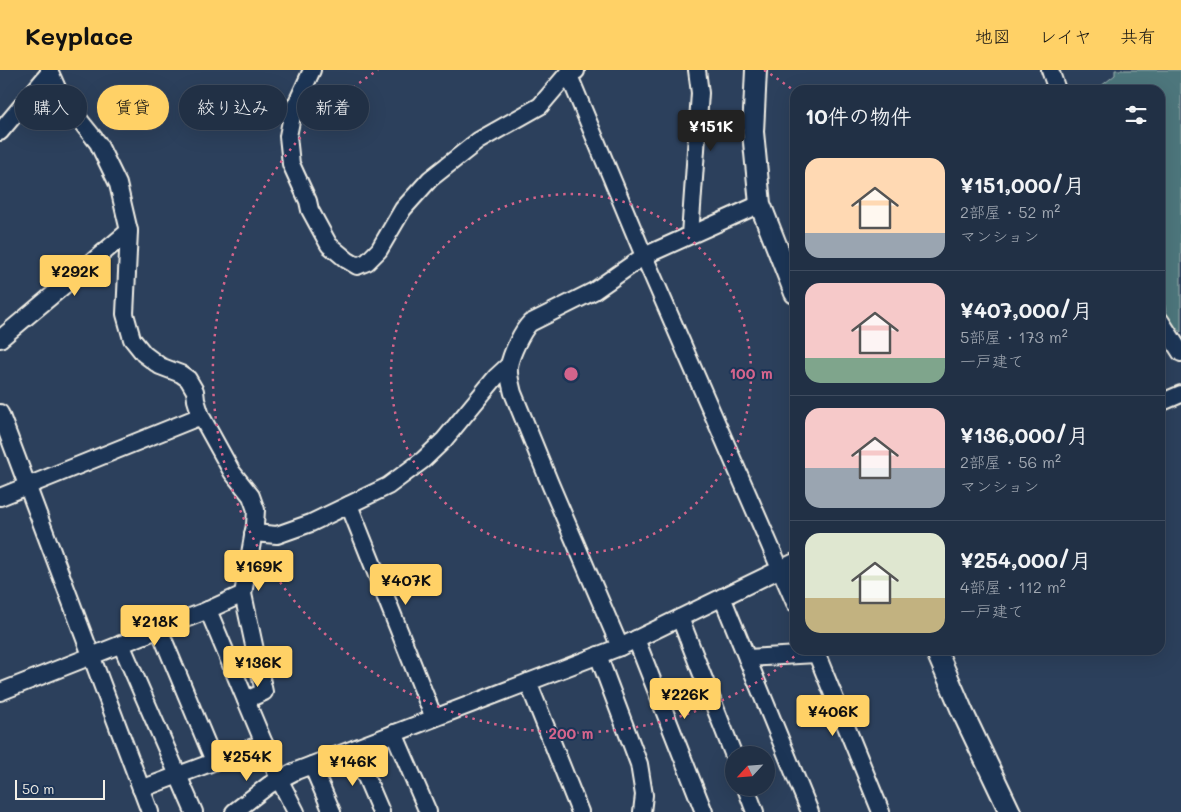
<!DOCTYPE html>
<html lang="ja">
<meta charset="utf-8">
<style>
body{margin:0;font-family:Mali,"Klee One",sans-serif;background:#2d3c50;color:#f1f3f6;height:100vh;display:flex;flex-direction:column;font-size:19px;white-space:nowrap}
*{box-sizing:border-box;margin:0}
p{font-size:16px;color:#a2a9b3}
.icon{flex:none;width:28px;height:28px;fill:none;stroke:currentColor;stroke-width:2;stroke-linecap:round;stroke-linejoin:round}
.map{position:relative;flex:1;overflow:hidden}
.panel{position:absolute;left:790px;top:15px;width:375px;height:570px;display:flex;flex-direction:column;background:#213045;border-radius:15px;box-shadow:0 5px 20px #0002,0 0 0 1px #3e4b5e}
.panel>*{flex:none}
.top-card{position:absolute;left:15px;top:15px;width:475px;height:45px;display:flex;gap:10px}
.needle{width:32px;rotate:244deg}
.buttons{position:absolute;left:725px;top:676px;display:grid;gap:10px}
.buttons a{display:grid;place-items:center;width:50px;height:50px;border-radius:50%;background:#213045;box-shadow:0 5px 20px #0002,0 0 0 1px #3e4b5e;font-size:25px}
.scale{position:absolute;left:15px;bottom:12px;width:90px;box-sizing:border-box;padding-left:5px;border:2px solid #f4f1e8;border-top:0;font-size:14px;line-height:18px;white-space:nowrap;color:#f4f1e8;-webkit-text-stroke:4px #1d3557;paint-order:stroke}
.price{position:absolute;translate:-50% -42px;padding:0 11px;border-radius:5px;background:#ffd166;color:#111;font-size:16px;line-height:32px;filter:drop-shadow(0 1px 2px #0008)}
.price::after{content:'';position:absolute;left:50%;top:30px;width:15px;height:11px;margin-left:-8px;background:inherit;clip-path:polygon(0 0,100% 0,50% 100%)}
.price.active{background:#222;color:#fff}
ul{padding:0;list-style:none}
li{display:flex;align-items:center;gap:15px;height:125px;padding:0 15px}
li+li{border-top:1px solid #3e4b5e}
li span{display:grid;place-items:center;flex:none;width:140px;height:100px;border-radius:15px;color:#555}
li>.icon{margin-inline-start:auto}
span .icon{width:60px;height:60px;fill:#fffc;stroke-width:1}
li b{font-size:21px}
h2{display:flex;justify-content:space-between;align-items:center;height:60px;padding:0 15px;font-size:21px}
.pill{padding:0 18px;border-radius:22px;background:#213045;box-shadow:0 5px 20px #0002,0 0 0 1px #3e4b5e;font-size:18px;line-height:45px}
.pill.active{background:#ffd166;color:#111}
header{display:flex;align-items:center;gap:30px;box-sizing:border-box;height:70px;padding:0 25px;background:#ffd166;color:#111}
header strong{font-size:24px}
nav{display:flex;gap:28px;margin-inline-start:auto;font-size:18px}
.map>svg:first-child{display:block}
.green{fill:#4d767b;stroke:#a0b4b2}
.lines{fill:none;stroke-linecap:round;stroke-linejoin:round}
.minor-casing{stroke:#f4f1e8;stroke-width:20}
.major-casing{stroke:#f4f1e8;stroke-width:24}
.minor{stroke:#1d3557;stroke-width:16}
.major{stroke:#1d3557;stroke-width:20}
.ring{fill:none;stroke:#d4648c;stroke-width:2.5;stroke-dasharray:2.5 5}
.centre{fill:#d4648c;stroke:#1d3557;stroke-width:2.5}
.ring-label{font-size:15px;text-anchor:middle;font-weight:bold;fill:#d4648c;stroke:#1d3557;stroke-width:4;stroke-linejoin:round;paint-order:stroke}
</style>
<header>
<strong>Keyplace</strong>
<nav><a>地図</a><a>レイヤ</a><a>共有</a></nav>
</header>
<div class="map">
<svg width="1181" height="742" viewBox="0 0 1181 742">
<rect width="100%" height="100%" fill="#2c405c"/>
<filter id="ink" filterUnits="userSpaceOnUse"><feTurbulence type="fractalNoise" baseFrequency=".02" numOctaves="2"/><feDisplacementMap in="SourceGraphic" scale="10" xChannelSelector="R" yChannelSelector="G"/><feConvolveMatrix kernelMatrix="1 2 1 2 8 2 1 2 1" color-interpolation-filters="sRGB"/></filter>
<g filter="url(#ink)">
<!-- green -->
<path class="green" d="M 1115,0 L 1181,0 L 1181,262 L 1168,251 L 1160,212 L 1160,20 L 1096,20 L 1115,5 Z"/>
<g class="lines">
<defs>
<g id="minor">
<path d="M 312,0 L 293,41 L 288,66 L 291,94 L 308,131 L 310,140 L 329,175 L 347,190 L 357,196 L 367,192 L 379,180 L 403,139 L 430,109 L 478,71 L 540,36 L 568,3 L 576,1"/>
<path d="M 1050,0 L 1057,20"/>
<path d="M 568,3 L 644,186 L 795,533"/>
<path d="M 0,62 L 50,2"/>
<path d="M 690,165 L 700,23 L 697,0"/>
<path d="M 1160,250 L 1181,283"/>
<path d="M 0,269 L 129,161"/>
<path d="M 1160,333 L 1181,324"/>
<path d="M 0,343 L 150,742"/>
<path d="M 0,427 L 201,346"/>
<path d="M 349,435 L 434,648"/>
<path d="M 253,463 L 277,465 L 311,453 L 388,416 L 423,390 L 444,370 L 496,307 L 509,295"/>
<path d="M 243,524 L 264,622 L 246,630"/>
<path d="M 722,527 L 810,742"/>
<path d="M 208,540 L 279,709 L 296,742"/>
<path d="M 680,548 L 734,686"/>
<path d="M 159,559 L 214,691"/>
<path d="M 636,569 L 704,742"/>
<path d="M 121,574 L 194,742"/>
<path d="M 620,577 L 551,416 L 513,323 C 511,315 508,305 509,296 C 511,284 522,261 530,253 L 594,221 L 644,186 L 760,134"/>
<path d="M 815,580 L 881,742"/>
<path d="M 598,585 L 639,694 L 644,725 L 642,742"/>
<path d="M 747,588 L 816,584"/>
<path d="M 528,612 L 580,742"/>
<path d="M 0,622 L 208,540 L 243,524 L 255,455 L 256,440 L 251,426 L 232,402 L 201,346 L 196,330 L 195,321 L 188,309 L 181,304 L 160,296 L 144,284 L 132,269 L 125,244 L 129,161 L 118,114 L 98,73 L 61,27 L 49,0"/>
<path d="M 394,663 L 428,742"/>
<path d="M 354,679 L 381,742"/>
<path d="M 312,695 L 332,742"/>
<path d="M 746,718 L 755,742"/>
<path d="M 141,719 L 264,673"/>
<path d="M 234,742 L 269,715 L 296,701 L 620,577 L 795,492"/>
</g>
<g id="major">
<path d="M 756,0 L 753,62 L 760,134 L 795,223"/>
<path d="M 936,580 L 963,643 L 1010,742"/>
</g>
</defs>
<!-- minor casing -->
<use href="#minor" class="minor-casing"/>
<!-- major casing -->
<use href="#major" class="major-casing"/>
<!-- minor -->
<use href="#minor" class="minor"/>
<!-- major -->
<use href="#major" class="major"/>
</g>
</g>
<!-- distance rings -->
<g class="ring">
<circle cx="571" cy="304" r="180"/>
<path d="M800 582A360 360 0 1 1 378 0M764 0A360 360 0 0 1 793 20"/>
</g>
<circle cx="571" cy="304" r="8" class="centre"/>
<g class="ring-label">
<text x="751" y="309">100 m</text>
<text x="571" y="669">200 m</text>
</g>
</svg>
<div class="buttons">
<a><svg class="needle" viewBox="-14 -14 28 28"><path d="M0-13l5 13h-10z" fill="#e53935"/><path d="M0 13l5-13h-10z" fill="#a2a9b3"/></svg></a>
</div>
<div class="scale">50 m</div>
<b class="price active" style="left:711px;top:82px">¥151K</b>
<b class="price" style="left:75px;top:227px">¥292K</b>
<b class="price" style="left:259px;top:522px">¥169K</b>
<b class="price" style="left:406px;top:536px">¥407K</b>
<b class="price" style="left:155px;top:577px">¥218K</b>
<b class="price" style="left:258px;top:618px">¥136K</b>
<b class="price" style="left:685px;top:650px">¥226K</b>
<b class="price" style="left:833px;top:667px">¥406K</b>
<b class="price" style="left:247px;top:712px">¥254K</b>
<b class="price" style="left:353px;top:717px">¥146K</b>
<div class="top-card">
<a class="pill">購入</a>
<a class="pill active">賃貸</a>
<a class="pill">絞り込み</a>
<a class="pill">新着</a>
</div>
<section class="panel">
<h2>10件の物件<svg class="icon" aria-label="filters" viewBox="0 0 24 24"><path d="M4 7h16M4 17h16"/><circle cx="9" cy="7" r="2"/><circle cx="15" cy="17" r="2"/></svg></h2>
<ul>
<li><span style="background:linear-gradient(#ffd9b3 75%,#9aa5b1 0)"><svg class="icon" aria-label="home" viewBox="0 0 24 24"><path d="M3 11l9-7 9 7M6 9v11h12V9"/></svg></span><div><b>¥151,000/月</b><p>2部屋 · 52 m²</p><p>マンション</p></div></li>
<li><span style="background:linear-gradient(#f6c9c9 75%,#7fa58c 0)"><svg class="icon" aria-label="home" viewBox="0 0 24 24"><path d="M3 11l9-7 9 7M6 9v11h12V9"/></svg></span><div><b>¥407,000/月</b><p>5部屋 · 173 m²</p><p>一戸建て</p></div></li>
<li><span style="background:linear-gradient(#f6c9c9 60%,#9aa5b1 0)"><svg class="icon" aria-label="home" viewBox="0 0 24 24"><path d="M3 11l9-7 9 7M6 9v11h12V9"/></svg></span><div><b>¥136,000/月</b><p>2部屋 · 56 m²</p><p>マンション</p></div></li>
<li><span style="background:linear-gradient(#dfe7d0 65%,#c2b280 0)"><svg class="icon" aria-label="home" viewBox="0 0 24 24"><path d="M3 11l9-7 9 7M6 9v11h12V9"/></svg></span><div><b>¥254,000/月</b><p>4部屋 · 112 m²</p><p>一戸建て</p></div></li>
</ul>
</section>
</div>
